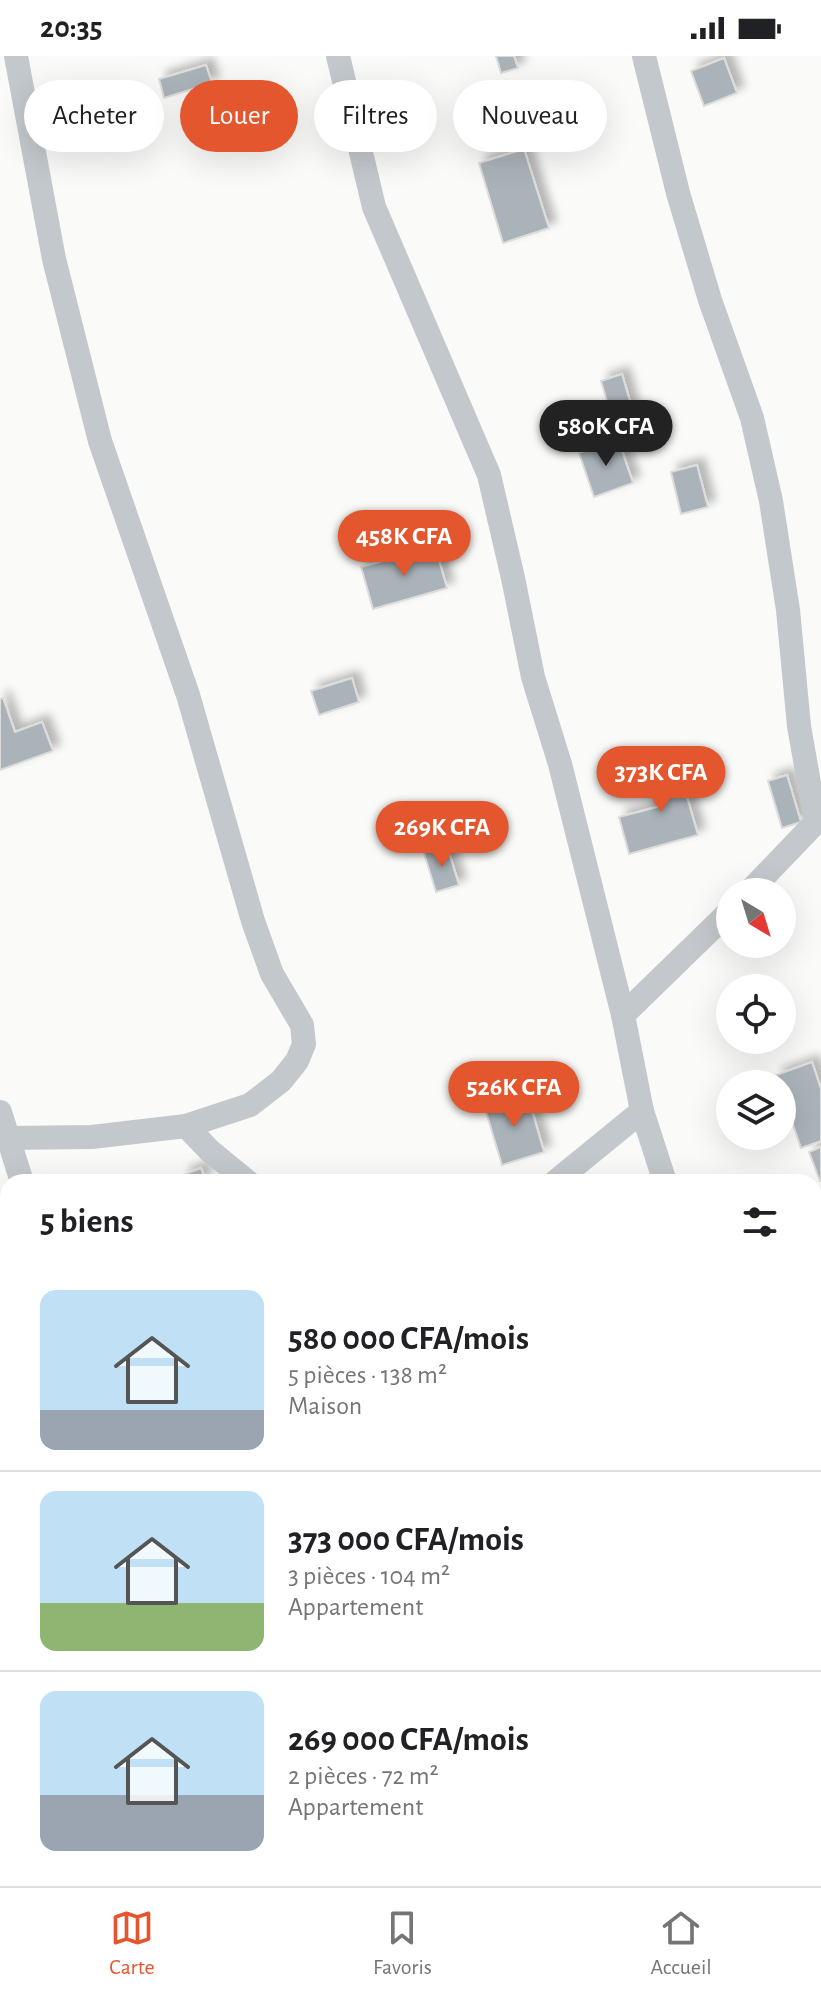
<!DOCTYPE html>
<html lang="fr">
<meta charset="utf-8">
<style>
body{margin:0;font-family:"Alegreya Sans",sans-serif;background:#f2f2f2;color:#202124;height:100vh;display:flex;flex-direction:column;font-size:30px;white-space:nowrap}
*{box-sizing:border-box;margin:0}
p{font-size:26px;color:#757577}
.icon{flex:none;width:44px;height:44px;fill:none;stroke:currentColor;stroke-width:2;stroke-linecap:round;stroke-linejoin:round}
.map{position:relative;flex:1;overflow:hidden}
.sheet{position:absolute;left:0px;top:1118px;width:822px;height:712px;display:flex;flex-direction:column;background:#fff;border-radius:24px 24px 0 0;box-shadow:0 8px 32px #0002}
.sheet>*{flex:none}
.guide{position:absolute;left:24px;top:24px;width:774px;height:72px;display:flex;gap:16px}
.needle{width:52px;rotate:142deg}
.tools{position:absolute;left:716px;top:822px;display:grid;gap:16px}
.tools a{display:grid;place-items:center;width:80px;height:80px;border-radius:50%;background:#fff;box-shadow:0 8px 32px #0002;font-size:40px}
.price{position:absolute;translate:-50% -68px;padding:0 18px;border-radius:28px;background:#e4572e;color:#fff;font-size:26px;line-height:52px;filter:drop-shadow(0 2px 4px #0008)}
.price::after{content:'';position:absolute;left:50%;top:48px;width:24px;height:18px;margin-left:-12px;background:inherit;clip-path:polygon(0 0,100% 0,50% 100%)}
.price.current{background:#222;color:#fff}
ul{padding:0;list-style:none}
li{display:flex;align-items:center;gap:24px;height:200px;padding:0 40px}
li+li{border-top:2px solid #e0e0e0}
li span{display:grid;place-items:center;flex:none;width:224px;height:160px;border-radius:16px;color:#555}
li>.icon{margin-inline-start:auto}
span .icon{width:96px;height:96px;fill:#fffc;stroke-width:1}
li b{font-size:34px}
h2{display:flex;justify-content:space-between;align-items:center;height:96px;padding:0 40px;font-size:34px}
.tag{padding:0 28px;border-radius:36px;background:#fff;box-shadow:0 8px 32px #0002;font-size:28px;line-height:72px}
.tag.current{background:#e4572e;color:#fff}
.status{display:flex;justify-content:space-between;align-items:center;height:56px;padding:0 40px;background:#fff;direction:ltr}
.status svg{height:22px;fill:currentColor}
.tabs{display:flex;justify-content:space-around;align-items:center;height:112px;border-top:2px solid #e0e0e0;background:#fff;font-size:22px;color:#757577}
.tabs a{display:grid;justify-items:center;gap:4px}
.tabs .current{color:#e4572e}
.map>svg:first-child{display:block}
.building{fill:#aab3b9;stroke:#dcdcda;stroke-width:2;filter:url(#shadow)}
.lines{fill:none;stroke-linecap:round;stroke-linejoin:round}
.street{stroke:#c3c8cc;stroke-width:24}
</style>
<div class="status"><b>20:35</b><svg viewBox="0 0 49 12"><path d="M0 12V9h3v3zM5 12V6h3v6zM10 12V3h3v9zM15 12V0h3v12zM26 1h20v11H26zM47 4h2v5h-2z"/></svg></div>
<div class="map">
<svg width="821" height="1830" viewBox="0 0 821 1830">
<defs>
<filter id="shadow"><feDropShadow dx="7" dy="-7" stdDeviation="4" flood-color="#0004"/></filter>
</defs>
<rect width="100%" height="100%" fill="#fafaf8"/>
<!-- building -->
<g class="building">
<path d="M 496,0 L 514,0 L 518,12 L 501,17 Z"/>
<path d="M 724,2 L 737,37 L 704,50 L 691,15 Z"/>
<path d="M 206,9 L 212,27 L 164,42 L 159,23 Z"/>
<path d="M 524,93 L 549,172 L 503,187 L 479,107 Z"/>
<path d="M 622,318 L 632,352 L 611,359 L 601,325 Z"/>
<path d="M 618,383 L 633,427 L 594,441 L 579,397 Z"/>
<path d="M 697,409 L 708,451 L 681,458 L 671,416 Z"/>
<path d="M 435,491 L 447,532 L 373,553 L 361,511 Z"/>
<path d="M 352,622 L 359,646 L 319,659 L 311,635 Z"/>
<path d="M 3,642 L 15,676 L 42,666 L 53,695 L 0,714 L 0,643 Z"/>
<path d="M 676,703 L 698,779 L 629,798 L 619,761 L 661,750 L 650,711 Z"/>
<path d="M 787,719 L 801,766 L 782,772 L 768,725 Z"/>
<path d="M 447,790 L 459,829 L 436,836 L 424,797 Z"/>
<path d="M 812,1006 L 821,1033 L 821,1085 L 801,1092 L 782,1036 L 782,1028 L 779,1028 L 776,1019 Z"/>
<path d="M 527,1037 L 544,1096 L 502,1109 L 484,1049 Z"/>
<path d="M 821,1091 L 821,1125 L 820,1125 L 809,1096 Z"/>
<path d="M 201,1112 L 206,1126 L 185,1126 L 183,1119 Z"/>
<path d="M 8,1558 L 8,1583 L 1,1561 Z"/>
<path d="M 814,1689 L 821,1713 L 821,1719 L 814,1721 Z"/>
<path d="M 686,1822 L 713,1822 L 715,1830 L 688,1830 Z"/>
</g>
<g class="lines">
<!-- street -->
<g class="street">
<path d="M 338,0 L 374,151 L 489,419 L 513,522 L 533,621 L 560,708 L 623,959"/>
<path d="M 644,0 L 678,137 L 710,244 L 752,362 L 771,445 L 788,554 L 799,670 L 816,767"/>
<path d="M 749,836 L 821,761"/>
<path d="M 642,1055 L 665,1126"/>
<path d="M 0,1056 L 22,1126"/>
<path d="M 186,1070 L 210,1095 L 248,1126"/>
<path d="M 8,1082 L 92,1081 L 186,1070 L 250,1049 L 281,1025 L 297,1005 L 304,988 L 302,969 L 272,918 L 253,865 L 188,639 L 100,385 L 54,203 L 16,0"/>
<path d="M 555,1126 L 642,1055 L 623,959 L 730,855"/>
<path d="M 0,1519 L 8,1515"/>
<path d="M 814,1625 L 821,1640"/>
<path d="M 568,1822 L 569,1830"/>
</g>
</g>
</svg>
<div class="tools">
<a><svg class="needle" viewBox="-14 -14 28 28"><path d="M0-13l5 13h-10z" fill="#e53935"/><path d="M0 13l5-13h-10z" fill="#757577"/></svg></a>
<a><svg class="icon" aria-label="locate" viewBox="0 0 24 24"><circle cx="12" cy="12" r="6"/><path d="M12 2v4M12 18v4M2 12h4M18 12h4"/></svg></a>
<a><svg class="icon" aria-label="layers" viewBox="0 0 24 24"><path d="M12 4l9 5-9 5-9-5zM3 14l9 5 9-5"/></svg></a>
</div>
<b class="price current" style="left:606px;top:412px">580K CFA</b>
<b class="price" style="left:404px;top:522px">458K CFA</b>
<b class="price" style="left:661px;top:758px">373K CFA</b>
<b class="price" style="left:442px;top:813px">269K CFA</b>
<b class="price" style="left:514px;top:1073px">526K CFA</b>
<div class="guide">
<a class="tag">Acheter</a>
<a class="tag current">Louer</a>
<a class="tag">Filtres</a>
<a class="tag">Nouveau</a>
</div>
<section class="sheet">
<h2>5 biens<svg class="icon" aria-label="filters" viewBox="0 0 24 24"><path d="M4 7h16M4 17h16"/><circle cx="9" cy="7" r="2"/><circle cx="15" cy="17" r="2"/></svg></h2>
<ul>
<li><span style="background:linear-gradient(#bfe0f5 75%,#9aa5b1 0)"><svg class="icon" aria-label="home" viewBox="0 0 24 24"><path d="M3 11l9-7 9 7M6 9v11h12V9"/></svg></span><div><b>580 000 CFA/mois</b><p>5 pièces · 138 m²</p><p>Maison</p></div></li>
<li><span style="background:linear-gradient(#bfe0f5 70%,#8fb573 0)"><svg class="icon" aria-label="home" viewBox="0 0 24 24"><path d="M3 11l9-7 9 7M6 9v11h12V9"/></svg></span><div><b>373 000 CFA/mois</b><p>3 pièces · 104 m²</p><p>Appartement</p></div></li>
<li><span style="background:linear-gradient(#bfe0f5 65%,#9aa5b1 0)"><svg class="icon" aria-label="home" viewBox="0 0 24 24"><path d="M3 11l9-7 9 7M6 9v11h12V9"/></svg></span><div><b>269 000 CFA/mois</b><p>2 pièces · 72 m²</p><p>Appartement</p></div></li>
</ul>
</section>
</div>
<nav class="tabs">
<a class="current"><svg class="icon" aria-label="map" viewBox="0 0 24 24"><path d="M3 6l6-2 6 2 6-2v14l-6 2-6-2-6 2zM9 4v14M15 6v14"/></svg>Carte</a>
<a><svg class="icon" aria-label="saved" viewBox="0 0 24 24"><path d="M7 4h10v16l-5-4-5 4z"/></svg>Favoris</a>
<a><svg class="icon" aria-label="home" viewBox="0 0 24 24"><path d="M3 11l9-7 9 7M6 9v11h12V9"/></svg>Accueil</a>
</nav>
